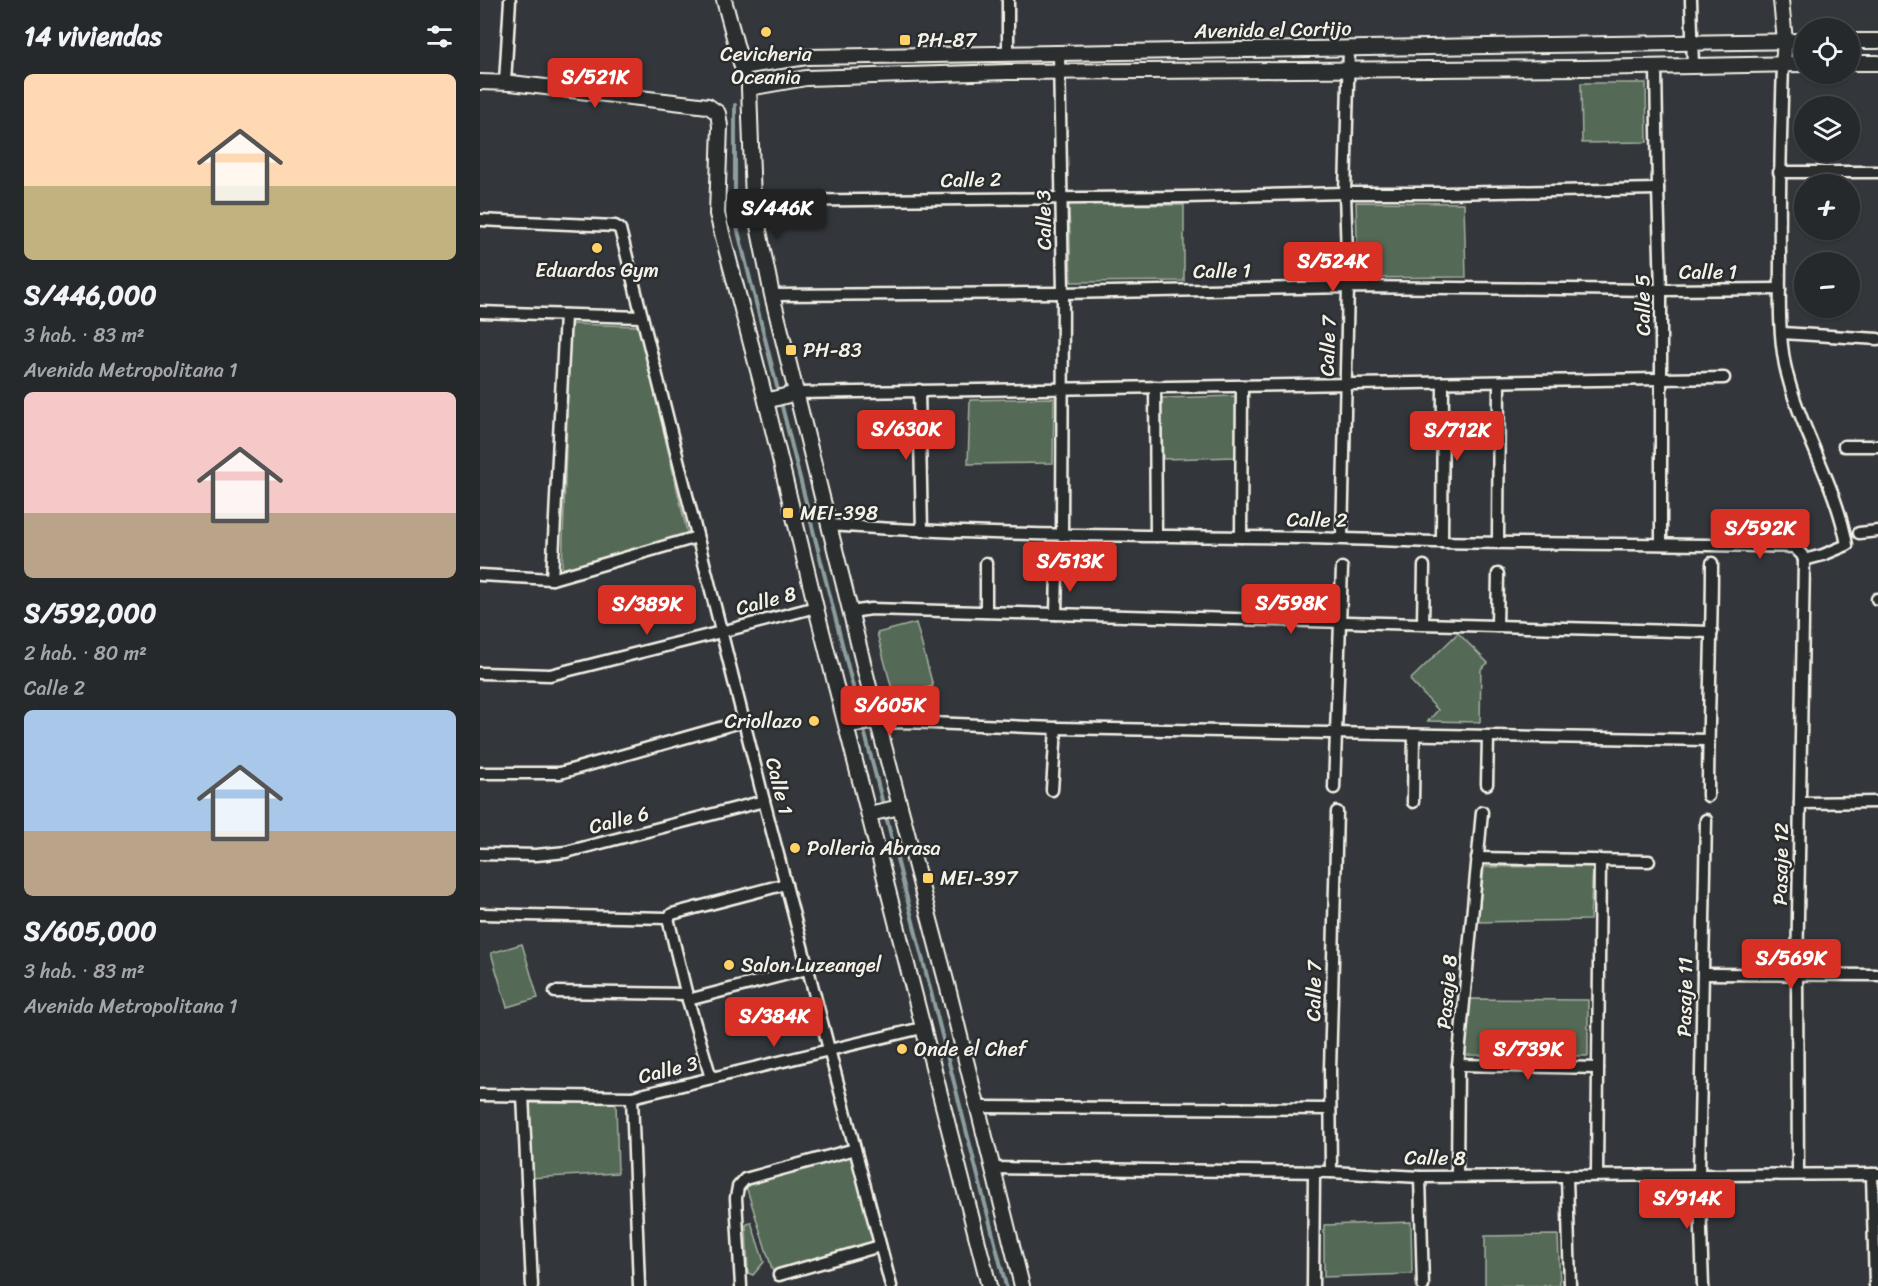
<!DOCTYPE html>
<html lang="es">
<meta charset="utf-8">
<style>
body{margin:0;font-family:Sriracha,sans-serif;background:#323538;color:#f1f3f6;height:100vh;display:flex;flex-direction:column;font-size:22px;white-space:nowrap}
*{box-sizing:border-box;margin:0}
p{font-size:20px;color:#a4a6a9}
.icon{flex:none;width:33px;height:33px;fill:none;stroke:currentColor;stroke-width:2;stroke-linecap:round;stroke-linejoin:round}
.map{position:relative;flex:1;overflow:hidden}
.drawer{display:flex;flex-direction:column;background:#26292c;width:480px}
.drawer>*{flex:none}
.controls{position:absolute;left:1314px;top:18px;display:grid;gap:12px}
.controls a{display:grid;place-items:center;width:66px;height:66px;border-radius:50%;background:#26292c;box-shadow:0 2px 4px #0004,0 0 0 2px #424548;font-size:30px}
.price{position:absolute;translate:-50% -51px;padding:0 14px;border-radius:6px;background:#d93025;color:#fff;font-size:20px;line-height:39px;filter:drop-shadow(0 2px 3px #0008)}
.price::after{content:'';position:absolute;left:50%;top:36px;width:18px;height:14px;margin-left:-9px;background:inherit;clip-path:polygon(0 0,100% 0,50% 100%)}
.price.current{background:#222;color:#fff}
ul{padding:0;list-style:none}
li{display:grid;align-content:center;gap:12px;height:318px;padding:0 24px}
li span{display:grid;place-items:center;height:186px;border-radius:9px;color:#555}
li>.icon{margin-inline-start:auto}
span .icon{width:108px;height:108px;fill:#fffc;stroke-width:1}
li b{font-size:26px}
h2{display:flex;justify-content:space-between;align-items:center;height:72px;padding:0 24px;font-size:26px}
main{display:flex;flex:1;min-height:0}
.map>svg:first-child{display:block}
.green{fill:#546b57;stroke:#a4aea0;stroke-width:1.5}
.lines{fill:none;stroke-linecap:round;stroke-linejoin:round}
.stream{stroke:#8d9e9d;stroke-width:4}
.minor-casing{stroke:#f4f1e8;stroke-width:15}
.tertiary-casing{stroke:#f4f1e8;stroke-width:18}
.minor{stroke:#2a2d2e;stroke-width:10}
.tertiary{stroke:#2a2d2e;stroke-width:14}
.poi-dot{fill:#ffd166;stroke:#2a2d2e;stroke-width:2}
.labels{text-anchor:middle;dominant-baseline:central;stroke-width:5;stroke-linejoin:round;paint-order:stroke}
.street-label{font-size:20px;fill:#f4f1e8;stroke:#2a2d2e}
.poi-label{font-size:20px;fill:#f4f1e8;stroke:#2a2d2e;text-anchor:start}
</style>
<main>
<section class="drawer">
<h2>14 viviendas<svg class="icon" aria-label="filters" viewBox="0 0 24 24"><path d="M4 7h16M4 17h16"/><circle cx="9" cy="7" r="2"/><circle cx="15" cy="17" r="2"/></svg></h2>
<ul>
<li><span style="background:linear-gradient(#ffd9b3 60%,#c2b280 0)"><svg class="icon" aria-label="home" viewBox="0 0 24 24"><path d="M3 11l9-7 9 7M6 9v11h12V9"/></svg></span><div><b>S/446,000</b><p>3 hab. · 83 m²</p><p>Avenida Metropolitana 1</p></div></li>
<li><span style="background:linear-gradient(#f6c9c9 65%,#b9a48a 0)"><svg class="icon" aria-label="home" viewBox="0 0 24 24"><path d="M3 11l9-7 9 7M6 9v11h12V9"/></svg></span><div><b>S/592,000</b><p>2 hab. · 80 m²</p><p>Calle 2</p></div></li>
<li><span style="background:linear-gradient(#a9c7e8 65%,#b9a48a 0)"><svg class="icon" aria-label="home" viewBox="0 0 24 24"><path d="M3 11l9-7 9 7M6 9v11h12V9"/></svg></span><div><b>S/605,000</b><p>3 hab. · 83 m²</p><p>Avenida Metropolitana 1</p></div></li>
</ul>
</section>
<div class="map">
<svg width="1398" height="1286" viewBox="0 0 1398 1286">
<rect width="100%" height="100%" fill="#33373b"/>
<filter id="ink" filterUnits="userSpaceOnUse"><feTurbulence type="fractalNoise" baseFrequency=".0167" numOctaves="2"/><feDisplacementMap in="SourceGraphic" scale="12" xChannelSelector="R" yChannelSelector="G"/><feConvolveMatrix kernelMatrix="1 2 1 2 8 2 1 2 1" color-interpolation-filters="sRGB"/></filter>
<g filter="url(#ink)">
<!-- green -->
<g class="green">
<path d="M 1101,83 L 1166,83 L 1167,142 L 1102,143 Z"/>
<path d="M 876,202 L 984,203 L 986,277 L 878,278 Z"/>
<path d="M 589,204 L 704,205 L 704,281 L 591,282 Z"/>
<path d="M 90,324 L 159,326 L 208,536 L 82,569 Z"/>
<path d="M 756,396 L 757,457 L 683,459 L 681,398 Z"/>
<path d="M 574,398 L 573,463 L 488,464 L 490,400 Z"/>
<path d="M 436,623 L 453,686 L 414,697 L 397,633 Z"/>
<path d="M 978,633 L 1008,663 L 1001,669 L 1000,722 L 948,721 L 958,710 L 930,680 Z"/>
<path d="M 1113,866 L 1110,920 L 998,922 L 1004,867 Z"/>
<path d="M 42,944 L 58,998 L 27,1007 L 11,953 Z"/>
<path d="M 990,999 L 1108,1000 L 1108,1056 L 985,1055 Z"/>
<path d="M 46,1103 L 136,1103 L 138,1173 L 49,1178 Z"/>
<path d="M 370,1154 L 395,1244 L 293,1272 L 265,1183 Z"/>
<path d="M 271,1222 L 284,1262 L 273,1275 L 268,1273 L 266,1225 Z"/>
<path d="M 931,1222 L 932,1274 L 844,1277 L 844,1225 Z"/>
<path d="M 1078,1235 L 1080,1286 L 1005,1286 L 1005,1236 Z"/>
</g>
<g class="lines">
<!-- stream -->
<path class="stream" d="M 255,105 L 255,219 L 333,530 L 526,1286"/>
<defs>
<g id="minor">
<path d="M 528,0 L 528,53"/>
<path d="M 1211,0 L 1213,66"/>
<path d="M 579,53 L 583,293 L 582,535"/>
<path d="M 1303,65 C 1301,128 1299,192 1300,256 C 1300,291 1298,330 1305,365 C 1318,427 1356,482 1367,545 L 1343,555 L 1324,560"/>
<path d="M 262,67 L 269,88"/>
<path d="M 1176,67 L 1178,189 L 1181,290 L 1181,543"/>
<path d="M 25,82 L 30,0"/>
<path d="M 1299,172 L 1398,172"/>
<path d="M 273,201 L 705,197 L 865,193 L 967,193 L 1178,189"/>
<path d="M 0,220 L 135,226 L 140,229 L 284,801 L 411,1286"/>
<path d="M 292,295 L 583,293 L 868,287 L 1181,290 L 1300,289"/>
<path d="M 0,312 L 162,317"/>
<path d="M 1302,333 L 1398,339"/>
<path d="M 675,387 L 676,536"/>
<path d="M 439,390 L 442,531"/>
<path d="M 316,393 L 1244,378"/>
<path d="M 1364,446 L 1398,446"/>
<path d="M 349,525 C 486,535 624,535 761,537 C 828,537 894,540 960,542 C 1078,544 1196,543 1314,547 L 1322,555 L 1324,560 L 1317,976 L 1318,1174"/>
<path d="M 1379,533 L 1398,531"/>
<path d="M 761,537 L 762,386"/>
<path d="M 862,538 L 868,287 L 865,193 L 869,48"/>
<path d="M 962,542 L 963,383"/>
<path d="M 1018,542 L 1019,382"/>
<path d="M 0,575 L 72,579 L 217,537"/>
<path d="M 72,579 L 85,315"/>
<path d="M 1397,599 L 1398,599"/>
<path d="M 371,612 L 391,609 L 1232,632"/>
<path d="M 506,612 L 506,563"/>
<path d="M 576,614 L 577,571"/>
<path d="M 943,624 L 944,566"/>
<path d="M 1017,626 L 1018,574"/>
<path d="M 0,673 L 70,675 L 241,632 L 336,607"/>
<path d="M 367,727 L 398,723 L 425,722 L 576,728 L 1228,740"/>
<path d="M 0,773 L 80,773 L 264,721"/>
<path d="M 1007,784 L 1008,737"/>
<path d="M 854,788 L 862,568"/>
<path d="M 572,790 L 576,728"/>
<path d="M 1228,796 C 1228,718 1232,641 1232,563"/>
<path d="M 933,802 L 934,735"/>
<path d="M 1320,803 L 1398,802"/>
<path d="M 0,854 L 56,855 L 86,852 L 284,801"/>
<path d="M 997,858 L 1169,861"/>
<path d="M 0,914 L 188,918 L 192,914 L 306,884"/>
<path d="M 188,918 L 208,1000 L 231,1078"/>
<path d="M 1223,974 L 1398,975"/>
<path d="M 75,992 L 207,994"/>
<path d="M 208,1000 L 327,969"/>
<path d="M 978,1065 L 1118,1068"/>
<path d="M 0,1095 L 152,1097 L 442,1028"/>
<path d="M 43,1095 L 52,1286"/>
<path d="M 152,1097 L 159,1286"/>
<path d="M 497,1107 L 850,1109"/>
<path d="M 513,1168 L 851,1172 L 940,1177 L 1398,1174"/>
<path d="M 851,1172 L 850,1070 L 857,812"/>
<path d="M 1392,1174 L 1395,1286"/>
<path d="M 1117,1175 L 1120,860"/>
<path d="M 977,1176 L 978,1065 L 1002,812"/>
<path d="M 1087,1176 L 1090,1286"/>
<path d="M 940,1177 L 943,1286"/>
<path d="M 299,1275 L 400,1246"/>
<path d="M 261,1286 L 256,1198 L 258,1187 L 265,1179 L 375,1149"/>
<path d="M 833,1286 L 834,1173"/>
<path d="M 1223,1286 L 1219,1174 L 1226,820"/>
</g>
<g id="tertiary">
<path d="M 244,0 L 262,67 L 327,57 L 1324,41"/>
<path d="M 1301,0 L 1305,41 L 1303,65"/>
<path d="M 1370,41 L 1398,41"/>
<path d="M 1370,63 L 1398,63"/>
<path d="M 0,82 L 31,83 L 228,106 L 238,113 L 240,126 L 237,214 L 286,401 L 337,612 L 509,1286"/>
<path d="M 286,401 L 316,393"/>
<path d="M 389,814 L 420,807"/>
<path d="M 542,1286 L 469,992 L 398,723 L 292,295 L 273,201 L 269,88 L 326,78 L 528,72 L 1104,68 L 1324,64"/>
</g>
</defs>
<!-- minor casing -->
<use href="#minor" class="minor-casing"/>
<!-- tertiary casing -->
<use href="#tertiary" class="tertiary-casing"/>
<!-- minor -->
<use href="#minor" class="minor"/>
<!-- tertiary -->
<use href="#tertiary" class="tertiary"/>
</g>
</g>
<!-- markers -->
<g class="poi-dot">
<circle cx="286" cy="32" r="6"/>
<rect x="419" y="34" width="12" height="12" rx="3"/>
<circle cx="117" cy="248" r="6"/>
<rect x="305" y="344" width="12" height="12" rx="3"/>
<rect x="302" y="507" width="12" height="12" rx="3"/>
<circle cx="334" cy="721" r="6"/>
<circle cx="315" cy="848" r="6"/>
<rect x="442" y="872" width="12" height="12" rx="3"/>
<circle cx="249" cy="965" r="6"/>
<circle cx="422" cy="1049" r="6"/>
</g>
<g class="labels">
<!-- street labels -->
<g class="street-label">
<text transform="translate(793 30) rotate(-1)">Avenida el Cortijo</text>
<text transform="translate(491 180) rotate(-1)">Calle 2</text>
<text transform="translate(564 220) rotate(-91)">Calle 3</text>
<text transform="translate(742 271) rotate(-1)">Calle 1</text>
<text x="1228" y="272">Calle 1</text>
<text transform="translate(1163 305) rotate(-91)">Calle 5</text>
<text transform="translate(848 346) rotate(-88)">Calle 7</text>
<text transform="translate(837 520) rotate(1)">Calle 2</text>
<text transform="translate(286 601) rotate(-15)">Calle 8</text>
<text transform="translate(299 786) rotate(76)">Calle 1</text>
<text transform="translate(139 820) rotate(-14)">Calle 6</text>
<text transform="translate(1301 864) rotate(-89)">Pasaje 12</text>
<text transform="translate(834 991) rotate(-89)">Calle 7</text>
<text transform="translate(967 992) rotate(-85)">Pasaje 8</text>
<text transform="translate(1205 997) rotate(-89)">Pasaje 11</text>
<text transform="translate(188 1070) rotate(-14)">Calle 3</text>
<text transform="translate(955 1158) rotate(1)">Calle 8</text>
</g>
<!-- poi labels -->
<g class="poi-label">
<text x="437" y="40">PH-87</text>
<text x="286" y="54" text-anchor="middle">Cevicheria<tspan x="286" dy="23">Oceania</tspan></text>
<text x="117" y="270" text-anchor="middle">Eduardos Gym</text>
<text x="323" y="350">PH-83</text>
<text x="320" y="513">MEI-398</text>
<text x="322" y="721" text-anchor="end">Criollazo</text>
<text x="327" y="848">Polleria Abrasa</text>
<text x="460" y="878">MEI-397</text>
<text x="261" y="965">Salon Luzeangel</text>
<text x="434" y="1049">Onde el Chef</text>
</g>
</g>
</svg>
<div class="controls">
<a><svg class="icon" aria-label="locate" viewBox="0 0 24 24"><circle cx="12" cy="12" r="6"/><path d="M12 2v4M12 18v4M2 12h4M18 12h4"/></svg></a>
<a><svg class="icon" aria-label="layers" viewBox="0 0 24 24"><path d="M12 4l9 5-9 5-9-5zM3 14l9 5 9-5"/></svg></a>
<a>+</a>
<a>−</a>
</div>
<b class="price" style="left:115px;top:109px">S/521K</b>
<b class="price current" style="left:297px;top:240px">S/446K</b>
<b class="price" style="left:853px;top:293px">S/524K</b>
<b class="price" style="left:426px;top:461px">S/630K</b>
<b class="price" style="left:977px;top:462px">S/712K</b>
<b class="price" style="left:1280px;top:560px">S/592K</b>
<b class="price" style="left:590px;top:593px">S/513K</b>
<b class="price" style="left:811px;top:635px">S/598K</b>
<b class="price" style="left:167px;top:636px">S/389K</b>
<b class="price" style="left:410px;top:737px">S/605K</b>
<b class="price" style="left:1311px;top:990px">S/569K</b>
<b class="price" style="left:294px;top:1048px">S/384K</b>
<b class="price" style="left:1048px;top:1081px">S/739K</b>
<b class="price" style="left:1207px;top:1230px">S/914K</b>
</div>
</main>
